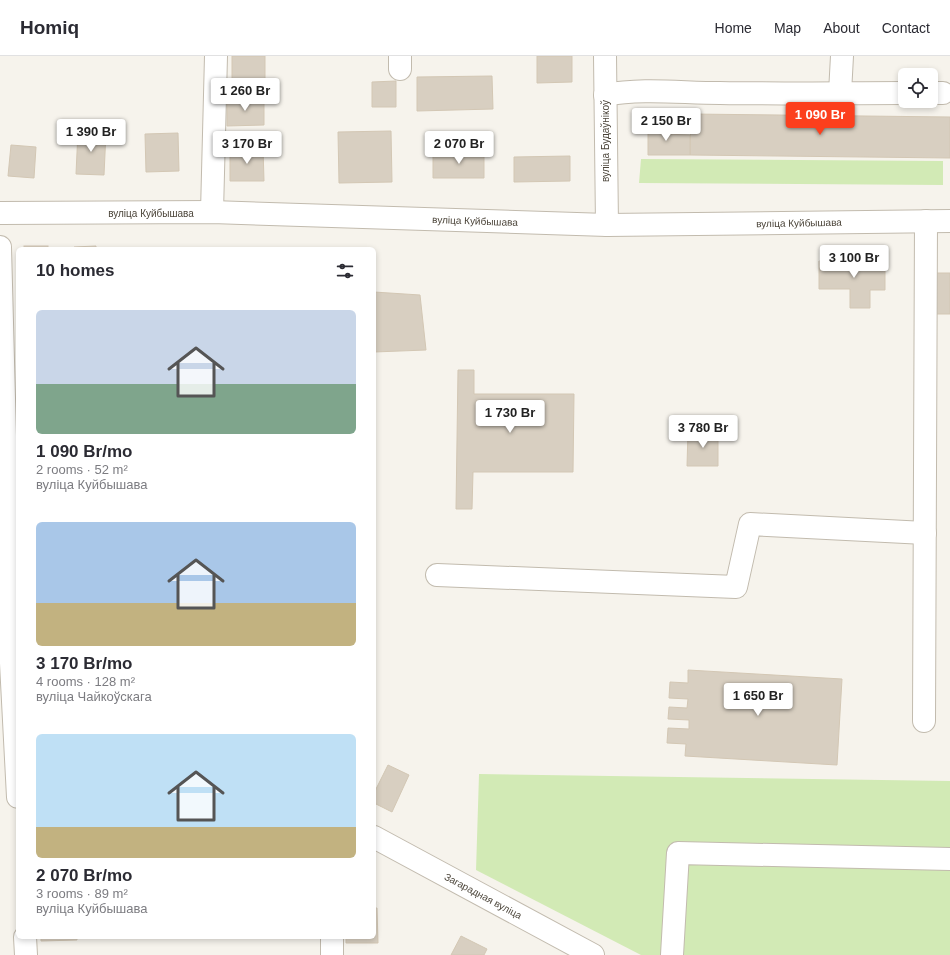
<!DOCTYPE html>
<meta charset="utf-8">
<style>
body{margin:0;font-family:Helvetica,sans-serif;background:#f2f2f3;color:#2b2b33;height:100vh;display:flex;flex-direction:column;font-size:15px;white-space:nowrap}
*{box-sizing:border-box;margin:0}
p{font-size:13px;color:#7c7c81}
.icon{flex:none;width:22px;height:22px;fill:none;stroke:currentColor;stroke-width:2;stroke-linecap:round;stroke-linejoin:round}
.map{position:relative;flex:1;overflow:hidden}
.side{position:absolute;left:16px;top:191px;width:360px;height:692px;display:flex;flex-direction:column;background:#fff;border-radius:6px;box-shadow:0 2px 6px #0003}
.side>*{flex:none}
.buttons{position:absolute;left:898px;top:12px;display:grid;gap:8px}
.buttons a{display:grid;place-items:center;width:40px;height:40px;border-radius:6px;background:#fff;box-shadow:0 2px 6px #0003;font-size:20px}
.price{position:absolute;translate:-50% -34px;padding:0 9px;border-radius:4px;background:#fff;color:#222;font-size:13px;line-height:26px;filter:drop-shadow(0 1px 2px #0008)}
.price::after{content:'';position:absolute;left:50%;top:24px;width:12px;height:9px;margin-left:-6px;background:inherit;clip-path:polygon(0 0,100% 0,50% 100%)}
.price.selected{background:#fc3f1d;color:#fff}
ul{padding:0;list-style:none}
li{display:grid;align-content:center;gap:8px;height:212px;padding:0 20px}
li span{display:grid;place-items:center;height:124px;border-radius:6px;color:#555}
li>.icon{margin-inline-start:auto}
span .icon{width:72px;height:72px;fill:#fffc;stroke-width:1}
li b{font-size:17px}
h2{display:flex;justify-content:space-between;align-items:center;height:48px;padding:0 20px;font-size:17px}
header{display:flex;align-items:center;gap:24px;box-sizing:border-box;height:56px;padding:0 20px;background:#fff;border-bottom:1px solid #e1e1e2}
header strong{font-size:19px}
nav{display:flex;gap:22px;margin-inline-start:auto;font-size:14px}
.map>svg:first-child{display:block}
.green{fill:#d2eab5}
.building{fill:#d8cfc1;stroke:#d3c7b4}
.lines{fill:none;stroke-linecap:round;stroke-linejoin:round}
.minor-casing{stroke:#c2bbae;stroke-width:24}
.minor{stroke:#fff;stroke-width:22}
.labels{text-anchor:middle;dominant-baseline:central;stroke-width:4;stroke-linejoin:round;paint-order:stroke}
.street-label{font-size:10px;fill:#4b4439;stroke:#fff}
</style>
<header>
<strong>Homiq</strong>
<nav><a>Home</a><a>Map</a><a>About</a><a>Contact</a></nav>
</header>
<div class="map">
<svg width="950" height="899" viewBox="0 0 950 899">
<rect width="100%" height="100%" fill="#f6f3ec"/>
<!-- green -->
<g class="green">
<path d="M 641,103 L 943,105 L 943,129 L 639,127 Z"/>
<path d="M 479,718 L 950,725 L 950,899 L 641,899 L 476,814 Z"/>
</g>
<!-- building -->
<g class="building">
<rect x="232" y="0" width="33" height="25"/>
<path d="M 537,0 L 572,0 L 572,26 L 537,27 Z"/>
<path d="M 492,20 L 493,53 L 417,55 L 417,21 Z"/>
<path d="M 396,25 L 396,51 L 372,51 L 372,26 Z"/>
<path d="M 227,42 L 264,42 L 264,69 L 227,70 Z"/>
<path d="M 691,58 L 950,61 L 950,102 L 690,99 Z"/>
<path d="M 648,65 L 663,65 L 663,78 L 690,79 L 690,99 L 648,99 Z"/>
<path d="M 78,75 L 106,76 L 104,119 L 76,118 Z"/>
<path d="M 391,75 L 392,126 L 339,127 L 338,76 Z"/>
<path d="M 178,77 L 179,115 L 146,116 L 145,78 Z"/>
<path d="M 11,89 L 36,91 L 34,122 L 8,120 Z"/>
<path d="M 230,92 L 263,92 L 264,125 L 230,125 Z"/>
<path d="M 484,95 L 484,122 L 433,122 L 433,96 Z"/>
<path d="M 570,100 L 570,125 L 514,126 L 514,101 Z"/>
<rect x="24" y="190" width="24" height="3"/>
<path d="M 96,190 L 96,193 L 74,193 L 74,191 Z"/>
<path d="M 819,205 L 885,205 L 885,234 L 870,234 L 870,252 L 850,252 L 850,233 L 819,233 Z"/>
<rect x="936" y="217" width="14" height="41"/>
<path d="M 374,236 L 420,239 L 426,294 L 374,296 Z"/>
<path d="M 458,314 L 474,314 L 474,338 L 574,338 L 573,416 L 473,416 L 472,453 L 456,453 Z"/>
<path d="M 688,375 L 718,375 L 718,410 L 687,410 Z"/>
<path d="M 688,614 L 842,623 L 837,709 L 685,700 L 686,688 L 667,687 L 668,672 L 689,673 L 689,664 L 668,663 L 669,651 L 687,652 L 688,643 L 669,642 L 670,626 L 688,627 Z"/>
<path d="M 388,709 L 409,719 L 392,756 L 374,747 L 374,737 Z"/>
<path d="M 374,852 L 377,852 L 378,887 L 346,887 L 346,881 L 374,881 Z"/>
<path d="M 461,880 L 487,893 L 484,899 L 451,899 Z"/>
<path d="M 41,881 L 77,881 L 77,884 L 41,885 Z"/>
</g>
<g class="lines">
<defs>
<g id="minor">
<path d="M 605,0 L 607,169"/>
<path d="M 400,13 L 400,0"/>
<path d="M 840,37 L 842,0"/>
<path d="M 931,37 L 943,37"/>
<path d="M 605,39 C 643,32 681,37 720,37 C 782,38 843,37 905,37"/>
<path d="M 212,156 L 216,0"/>
<path d="M 0,157 L 212,156 L 607,169 L 950,165"/>
<path d="M 0,191 L 11,607 L 18,741"/>
<path d="M 437,519 L 736,531 L 750,468 L 925,477"/>
<path d="M 924,665 L 926,165"/>
<path d="M 374,781 L 593,899"/>
<path d="M 25,881 L 26,899"/>
<path d="M 332,881 L 332,899"/>
<path d="M 672,899 L 678,797 L 950,803"/>
</g>
</defs>
<!-- minor casing -->
<use href="#minor" class="minor-casing"/>
<!-- minor -->
<use href="#minor" class="minor"/>
</g>
<g class="labels">
<!-- street labels -->
<g class="street-label">
<text transform="translate(605 85) rotate(-90)">вуліца Будаўнікоў</text>
<text x="151" y="157">вуліца Куйбышава</text>
<text transform="translate(475 165) rotate(2)">вуліца Куйбышава</text>
<text transform="translate(799 167) rotate(-1)">вуліца Куйбышава</text>
<text transform="translate(483 840) rotate(28)">Загарадная вуліца</text>
</g>
</g>
</svg>
<div class="buttons">
<a><svg class="icon" aria-label="locate" viewBox="0 0 24 24"><circle cx="12" cy="12" r="6"/><path d="M12 2v4M12 18v4M2 12h4M18 12h4"/></svg></a>
</div>
<b class="price" style="left:245px;top:56px">1 260 Br</b>
<b class="price selected" style="left:820px;top:80px">1 090 Br</b>
<b class="price" style="left:666px;top:86px">2 150 Br</b>
<b class="price" style="left:91px;top:97px">1 390 Br</b>
<b class="price" style="left:247px;top:109px">3 170 Br</b>
<b class="price" style="left:459px;top:109px">2 070 Br</b>
<b class="price" style="left:854px;top:223px">3 100 Br</b>
<b class="price" style="left:510px;top:378px">1 730 Br</b>
<b class="price" style="left:703px;top:393px">3 780 Br</b>
<b class="price" style="left:758px;top:661px">1 650 Br</b>
<section class="side">
<h2>10 homes<svg class="icon" aria-label="filters" viewBox="0 0 24 24"><path d="M4 7h16M4 17h16"/><circle cx="9" cy="7" r="2"/><circle cx="15" cy="17" r="2"/></svg></h2>
<ul>
<li><span style="background:linear-gradient(#c9d6e8 60%,#7fa58c 0)"><svg class="icon" aria-label="home" viewBox="0 0 24 24"><path d="M3 11l9-7 9 7M6 9v11h12V9"/></svg></span><div><b>1 090 Br/mo</b><p>2 rooms · 52 m²</p><p>вуліца Куйбышава</p></div></li>
<li><span style="background:linear-gradient(#a9c7e8 65%,#c2b280 0)"><svg class="icon" aria-label="home" viewBox="0 0 24 24"><path d="M3 11l9-7 9 7M6 9v11h12V9"/></svg></span><div><b>3 170 Br/mo</b><p>4 rooms · 128 m²</p><p>вуліца Чайкоўскага</p></div></li>
<li><span style="background:linear-gradient(#bfe0f5 75%,#c2b280 0)"><svg class="icon" aria-label="home" viewBox="0 0 24 24"><path d="M3 11l9-7 9 7M6 9v11h12V9"/></svg></span><div><b>2 070 Br/mo</b><p>3 rooms · 89 m²</p><p>вуліца Куйбышава</p></div></li>
</ul>
</section>
</div>
